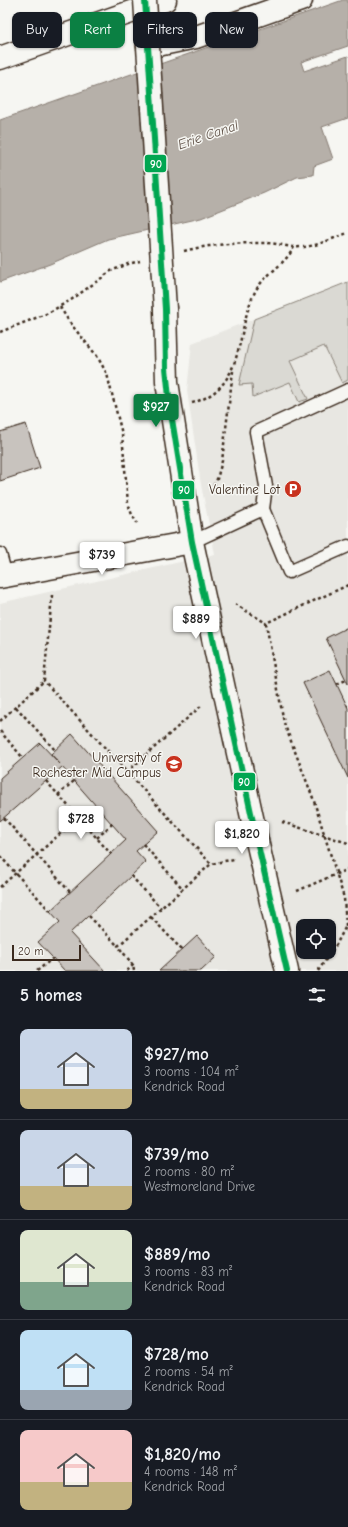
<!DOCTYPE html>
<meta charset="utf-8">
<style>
body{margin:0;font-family:"Comic Neue",sans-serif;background:#242831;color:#f1f3f6;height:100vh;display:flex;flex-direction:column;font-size:15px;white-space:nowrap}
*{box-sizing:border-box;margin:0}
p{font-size:13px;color:#9ea1a6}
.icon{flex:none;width:22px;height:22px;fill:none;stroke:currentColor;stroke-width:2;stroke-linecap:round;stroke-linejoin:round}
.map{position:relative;height:971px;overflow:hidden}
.drawer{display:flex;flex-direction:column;background:#171b24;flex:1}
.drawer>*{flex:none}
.guide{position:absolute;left:12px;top:12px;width:324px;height:36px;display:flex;gap:8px}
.tools{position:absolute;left:296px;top:919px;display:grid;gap:8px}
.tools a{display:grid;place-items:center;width:40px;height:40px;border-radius:8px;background:#171b24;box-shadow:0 1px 3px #0004;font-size:20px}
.scale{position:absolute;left:12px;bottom:10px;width:69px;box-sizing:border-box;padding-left:4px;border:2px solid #3b2a1e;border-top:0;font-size:11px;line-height:14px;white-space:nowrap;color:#3b2a1e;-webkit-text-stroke:3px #f6f6f2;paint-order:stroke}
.price{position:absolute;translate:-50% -34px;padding:0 9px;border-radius:4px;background:#fff;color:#222;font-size:13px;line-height:26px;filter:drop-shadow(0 1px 2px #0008)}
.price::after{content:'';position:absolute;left:50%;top:24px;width:12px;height:9px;margin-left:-6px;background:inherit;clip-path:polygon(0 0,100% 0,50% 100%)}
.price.current{background:#0b8043;color:#fff}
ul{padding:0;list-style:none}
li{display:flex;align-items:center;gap:12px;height:100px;padding:0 20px}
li+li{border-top:1px solid #363941}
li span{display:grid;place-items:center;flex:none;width:112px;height:80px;border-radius:8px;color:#555}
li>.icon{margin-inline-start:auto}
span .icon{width:48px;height:48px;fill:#fffc;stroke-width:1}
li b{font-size:17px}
h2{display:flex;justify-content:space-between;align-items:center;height:48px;padding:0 20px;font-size:17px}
.chip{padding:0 14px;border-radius:8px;background:#171b24;box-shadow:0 1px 3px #0004;font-size:14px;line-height:36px}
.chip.current{background:#0b8043;color:#fff}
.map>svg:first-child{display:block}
.built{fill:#e8e7e2;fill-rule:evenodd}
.green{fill:#dad9d3;stroke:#8a8278}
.water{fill:#b6b0a9;stroke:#857a71}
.building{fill:#c8c3be;stroke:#3b2a1e}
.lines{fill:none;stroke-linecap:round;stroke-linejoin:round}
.service-casing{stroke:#3b2a1e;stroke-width:15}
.minor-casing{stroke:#3b2a1e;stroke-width:25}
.tertiary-casing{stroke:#3b2a1e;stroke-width:25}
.motorway-casing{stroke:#3b2a1e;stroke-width:25}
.path{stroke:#3b2a1e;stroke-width:2.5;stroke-dasharray:3 3;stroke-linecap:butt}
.service{stroke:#f6f6f2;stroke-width:12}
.minor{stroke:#f6f6f2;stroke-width:22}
.tertiary{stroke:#f6f6f2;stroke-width:22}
.motorway{stroke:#f6f6f2;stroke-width:22}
.tertiary-bridge-casing{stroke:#3b2a1e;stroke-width:25;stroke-linecap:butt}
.tertiary-bridge{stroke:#f6f6f2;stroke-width:22}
.bus-1-casing{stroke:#f6f6f2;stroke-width:9}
.bus-1{stroke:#00a651;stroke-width:6}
.labels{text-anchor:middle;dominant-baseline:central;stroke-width:3;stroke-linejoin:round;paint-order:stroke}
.poi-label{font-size:13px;fill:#3b2a1e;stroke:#f6f6f2;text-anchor:end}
.water-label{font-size:14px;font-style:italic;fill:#605248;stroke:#f6f6f2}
.line-badge{stroke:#f6f6f2;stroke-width:1.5}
.badge-label{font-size:11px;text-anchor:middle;font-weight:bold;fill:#fff}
</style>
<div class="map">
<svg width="348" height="971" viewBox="0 0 348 971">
<rect width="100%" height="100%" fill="#f6f6f2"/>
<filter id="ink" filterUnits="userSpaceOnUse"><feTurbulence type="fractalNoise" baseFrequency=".025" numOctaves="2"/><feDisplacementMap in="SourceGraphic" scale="8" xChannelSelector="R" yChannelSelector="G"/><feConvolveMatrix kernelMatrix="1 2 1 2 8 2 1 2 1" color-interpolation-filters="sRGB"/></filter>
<g filter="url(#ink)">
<!-- built -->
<path class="built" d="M 348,282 L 348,971 L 0,971 L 0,603 L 215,554 L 201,485 L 187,391 L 192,343 ZM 303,926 L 329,926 L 329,952 L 303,952 Z"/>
<!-- green -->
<path class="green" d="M 348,282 L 348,380 L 342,383 L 324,346 L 290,361 L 308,399 L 299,402 L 290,382 L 253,397 L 252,384 L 239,385 L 254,319 Z"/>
<!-- water -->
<path class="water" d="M 343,0 L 348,0 L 348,46 L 301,62 L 304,71 L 348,56 L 348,118 L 322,127 L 333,159 L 314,166 L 313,175 L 297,177 L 264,193 L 201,218 L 108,239 L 50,264 L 0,282 L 0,120 Z"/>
<!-- building -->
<g class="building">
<path d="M 26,424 L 40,468 L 0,481 L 0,432 Z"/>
<path d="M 348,627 L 348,684 L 326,638 Z"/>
<path d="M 330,670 L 348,708 L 348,778 L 303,683 Z"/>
<path d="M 72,734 L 158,831 L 136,851 L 146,862 L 70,933 L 105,971 L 65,971 L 38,942 L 60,922 L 50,911 L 126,840 L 62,767 L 0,821 L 0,778 L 40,743 L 60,764 L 51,754 Z"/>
<path d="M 197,936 L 216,957 L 201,971 L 159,971 Z"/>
</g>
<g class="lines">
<defs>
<g id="service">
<path d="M 348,390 L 256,432 L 266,486 L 263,509 L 289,572 L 348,546"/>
<path d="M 192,542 L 263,509"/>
<path d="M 0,554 L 6,576"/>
</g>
<path id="minor" d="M 0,577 L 192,542"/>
<path id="tertiary" d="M 165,309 L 167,382 L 192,542 L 258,845 L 287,971"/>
<g id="motorway">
<path d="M 148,47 L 196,37 L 301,0"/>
<path d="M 0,58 L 165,0"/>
</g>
</defs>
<!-- service casing -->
<use href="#service" class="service-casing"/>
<!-- minor casing -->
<use href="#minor" class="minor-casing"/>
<!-- tertiary casing -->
<use href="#tertiary" class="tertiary-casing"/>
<!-- motorway casing -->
<use href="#motorway" class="motorway-casing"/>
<!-- path -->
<g class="path">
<path d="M 184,251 C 211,244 238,243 267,243 C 278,243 289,248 301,247 C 316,247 333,238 348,233"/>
<path d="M 60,307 L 70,323 L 97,356 L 107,374 L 122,434 L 128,503 L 132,515 L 137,523"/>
<path d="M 0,332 L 46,314 L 71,300 L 111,271 L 128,264 L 140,261"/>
<path d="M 192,403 C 248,387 234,330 256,290 C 266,273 285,265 294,247"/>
<path d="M 211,491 L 217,479 L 222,461 L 233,371"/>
<path d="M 348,585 L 266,623 L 284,723 L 313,798 L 344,898 L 346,926 L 348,933"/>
<path d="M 52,595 L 44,681 L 211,864 L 234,859"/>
<path d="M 235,604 L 266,623"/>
<path d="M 337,684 L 348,679"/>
<path d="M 347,706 L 348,706"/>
<path d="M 16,707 L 55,750"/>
<path d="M 0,721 L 44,681"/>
<path d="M 0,731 L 23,758"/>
<path d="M 127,772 L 201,706"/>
<path d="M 46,781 L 111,854"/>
<path d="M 58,795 L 74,781"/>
<path d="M 4,818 L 70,892"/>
<path d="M 282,822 L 348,843"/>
<path d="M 97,838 L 112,824"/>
<path d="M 143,844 L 183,889"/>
<path d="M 0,856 L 50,911"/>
<path d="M 131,876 L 161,908"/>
<path d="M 0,887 L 78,818"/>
<path d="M 297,891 L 348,869"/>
<path d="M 89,916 L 118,946"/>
<path d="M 151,917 L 182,950"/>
<path d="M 37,971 L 53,958"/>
<path d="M 127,971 L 133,965"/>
<path d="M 134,971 L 133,965 L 118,946 L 211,864"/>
<path d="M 318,971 L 336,945 L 348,922"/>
</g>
<!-- service -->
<use href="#service" class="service"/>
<!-- minor -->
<use href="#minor" class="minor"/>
<!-- tertiary -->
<use href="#tertiary" class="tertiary"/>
<!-- motorway -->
<use href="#motorway" class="motorway"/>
<defs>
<path id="tertiary-bridge" d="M 145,0 L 165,309"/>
</defs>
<!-- tertiary-bridge casing -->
<use href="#tertiary-bridge" class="tertiary-bridge-casing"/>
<!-- tertiary-bridge -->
<use href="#tertiary-bridge" class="tertiary-bridge"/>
<defs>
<path id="bus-1" d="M 145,0 L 165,309 L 166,368 L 170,407 L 192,542 L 258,845 L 287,971"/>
</defs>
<!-- bus-1 casing -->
<use href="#bus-1" class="bus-1-casing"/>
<!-- bus-1 -->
<use href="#bus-1" class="bus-1"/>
</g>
</g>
<!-- icons -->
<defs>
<symbol id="parking-disc" viewBox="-11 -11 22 22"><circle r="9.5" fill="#c8321e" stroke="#f6f6f2"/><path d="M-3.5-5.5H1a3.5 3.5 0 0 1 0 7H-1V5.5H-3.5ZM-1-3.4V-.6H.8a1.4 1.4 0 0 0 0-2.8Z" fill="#fff"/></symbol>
<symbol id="university-disc" viewBox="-11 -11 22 22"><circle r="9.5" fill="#c8321e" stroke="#f6f6f2"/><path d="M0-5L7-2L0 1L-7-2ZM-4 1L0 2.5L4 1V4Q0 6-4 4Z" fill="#fff"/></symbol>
</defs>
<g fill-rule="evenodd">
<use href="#parking-disc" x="283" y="479" width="20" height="20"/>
<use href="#university-disc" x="164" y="754" width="20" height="20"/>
</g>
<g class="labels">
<!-- poi labels -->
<g class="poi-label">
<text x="280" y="489">Valentine Lot</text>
<text x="161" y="757">University of<tspan x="161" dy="15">Rochester Mid Campus</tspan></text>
</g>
<!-- water labels -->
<g class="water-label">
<text transform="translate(208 135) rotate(-19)">Erie Canal</text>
</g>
</g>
<g class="line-badge">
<rect x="144" y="154" width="23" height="19" rx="4" fill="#00a651"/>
<rect x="172" y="480" width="23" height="20" rx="4" fill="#00a651"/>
<rect x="233" y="772" width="23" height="19" rx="4" fill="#00a651"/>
</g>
<g class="badge-label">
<text x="156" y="168">90</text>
<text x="184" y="494">90</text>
<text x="244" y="786">90</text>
</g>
</svg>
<div class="tools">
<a><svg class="icon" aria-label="locate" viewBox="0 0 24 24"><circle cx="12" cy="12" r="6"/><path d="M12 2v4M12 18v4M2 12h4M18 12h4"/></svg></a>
</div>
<div class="scale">20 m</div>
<b class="price current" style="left:156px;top:428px">$927</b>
<b class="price" style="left:102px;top:576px">$739</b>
<b class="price" style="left:196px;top:640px">$889</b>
<b class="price" style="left:81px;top:840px">$728</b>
<b class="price" style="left:242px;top:855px">$1,820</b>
<div class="guide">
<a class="chip">Buy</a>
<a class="chip current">Rent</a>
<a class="chip">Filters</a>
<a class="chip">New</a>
</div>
</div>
<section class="drawer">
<h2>5 homes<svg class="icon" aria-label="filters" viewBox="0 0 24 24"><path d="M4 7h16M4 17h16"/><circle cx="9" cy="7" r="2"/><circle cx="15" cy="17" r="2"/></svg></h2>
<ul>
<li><span style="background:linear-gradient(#c9d6e8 75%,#c2b280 0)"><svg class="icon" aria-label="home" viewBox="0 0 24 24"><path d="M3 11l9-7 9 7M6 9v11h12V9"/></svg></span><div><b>$927/mo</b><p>3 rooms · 104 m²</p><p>Kendrick Road</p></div></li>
<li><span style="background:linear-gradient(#c9d6e8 70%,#c2b280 0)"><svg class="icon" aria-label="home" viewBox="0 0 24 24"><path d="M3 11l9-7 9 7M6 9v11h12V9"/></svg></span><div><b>$739/mo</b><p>2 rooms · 80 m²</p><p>Westmoreland Drive</p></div></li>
<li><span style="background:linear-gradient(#dfe7d0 65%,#7fa58c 0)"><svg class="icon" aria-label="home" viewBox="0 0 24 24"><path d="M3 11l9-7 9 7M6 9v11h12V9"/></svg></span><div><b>$889/mo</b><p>3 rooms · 83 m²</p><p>Kendrick Road</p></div></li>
<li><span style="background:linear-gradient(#bfe0f5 75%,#9aa5b1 0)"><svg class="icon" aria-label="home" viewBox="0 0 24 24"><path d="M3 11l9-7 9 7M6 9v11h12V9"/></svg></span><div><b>$728/mo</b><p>2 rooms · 54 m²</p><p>Kendrick Road</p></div></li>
<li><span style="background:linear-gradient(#f6c9c9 65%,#c2b280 0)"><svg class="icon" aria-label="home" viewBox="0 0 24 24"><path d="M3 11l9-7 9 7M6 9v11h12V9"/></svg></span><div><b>$1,820/mo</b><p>4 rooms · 148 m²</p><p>Kendrick Road</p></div></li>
</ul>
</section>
